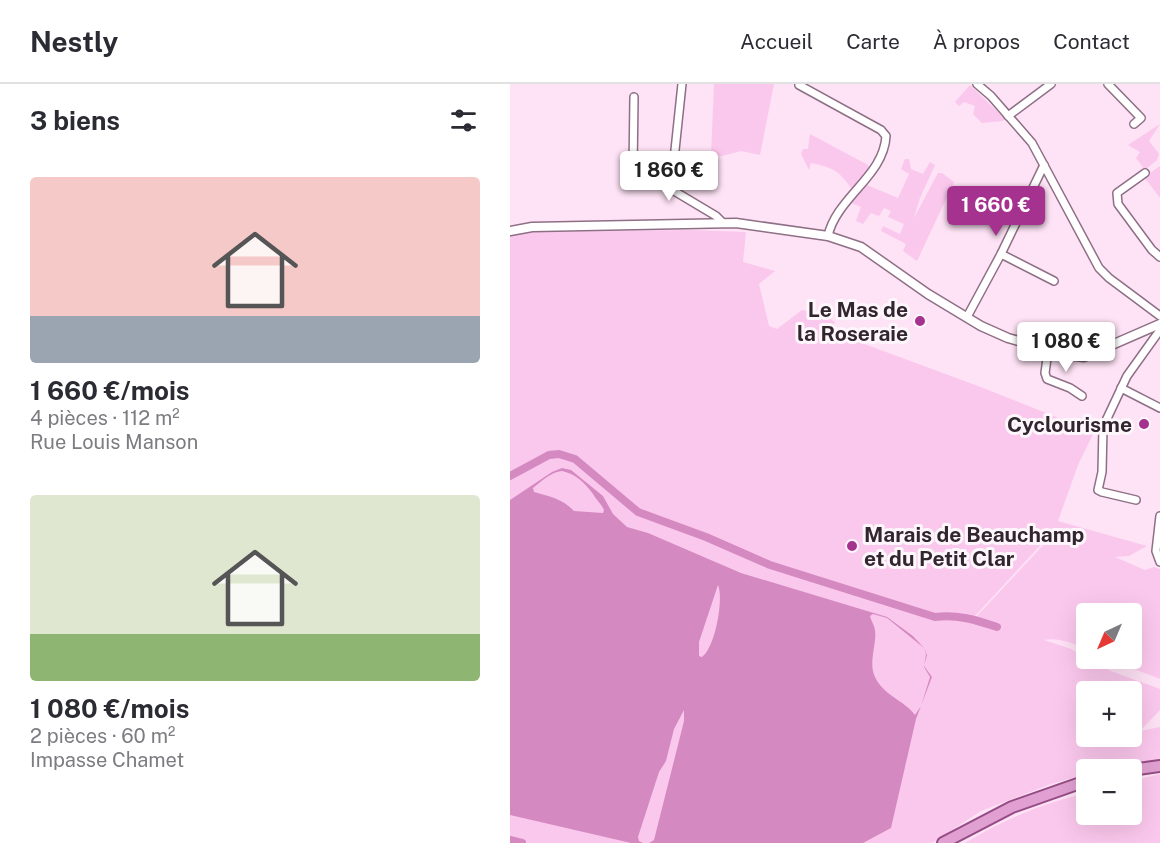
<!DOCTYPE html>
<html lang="fr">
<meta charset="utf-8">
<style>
body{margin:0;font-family:"Public Sans",sans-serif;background:#f7f7f7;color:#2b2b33;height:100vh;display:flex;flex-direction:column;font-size:22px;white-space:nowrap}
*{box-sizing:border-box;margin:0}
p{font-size:20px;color:#7c7c81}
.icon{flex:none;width:33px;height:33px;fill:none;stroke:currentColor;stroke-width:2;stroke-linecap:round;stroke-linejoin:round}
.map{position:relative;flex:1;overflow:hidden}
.details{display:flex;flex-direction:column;background:#fff;width:510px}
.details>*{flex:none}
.needle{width:39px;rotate:224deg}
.fabs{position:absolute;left:566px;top:519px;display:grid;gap:12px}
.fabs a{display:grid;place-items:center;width:66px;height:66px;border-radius:6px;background:#fff;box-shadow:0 6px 24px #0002;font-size:30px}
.price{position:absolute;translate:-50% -51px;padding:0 14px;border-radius:6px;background:#fff;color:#222;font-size:20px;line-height:39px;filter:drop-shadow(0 2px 3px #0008)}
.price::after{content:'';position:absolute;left:50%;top:36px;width:18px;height:14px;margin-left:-9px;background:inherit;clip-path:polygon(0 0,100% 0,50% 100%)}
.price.current{background:#a4328e;color:#fff}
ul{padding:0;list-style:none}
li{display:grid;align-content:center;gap:12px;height:318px;padding:0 30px}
li span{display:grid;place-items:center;height:186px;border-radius:6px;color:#555}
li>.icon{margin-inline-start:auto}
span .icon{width:108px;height:108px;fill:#fffc;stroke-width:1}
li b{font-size:26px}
h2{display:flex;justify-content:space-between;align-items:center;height:72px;padding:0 30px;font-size:26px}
header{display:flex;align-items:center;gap:36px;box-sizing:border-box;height:84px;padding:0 30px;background:#fff;border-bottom:2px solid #e1e1e2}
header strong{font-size:28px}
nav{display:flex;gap:33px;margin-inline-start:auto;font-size:21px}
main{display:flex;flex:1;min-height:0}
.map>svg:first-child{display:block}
.green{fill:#fbc8ed;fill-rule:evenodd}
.water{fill:#d48ac1;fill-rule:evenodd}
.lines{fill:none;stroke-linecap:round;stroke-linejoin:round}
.canal{stroke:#d48ac1;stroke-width:8}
.minor-casing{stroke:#8e6f85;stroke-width:10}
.tertiary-casing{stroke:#8e6f85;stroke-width:11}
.primary-casing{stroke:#954c84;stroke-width:14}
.minor{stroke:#fff;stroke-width:7}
.tertiary{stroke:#fff;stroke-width:8}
.primary{stroke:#e0a0d1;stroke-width:10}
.poi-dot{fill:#a4328e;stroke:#fdf6fb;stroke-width:2}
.labels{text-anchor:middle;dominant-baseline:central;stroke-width:6;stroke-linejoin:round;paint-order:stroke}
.poi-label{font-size:21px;font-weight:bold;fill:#31252e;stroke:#fdf6fb;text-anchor:end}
</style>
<header>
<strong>Nestly</strong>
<nav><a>Accueil</a><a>Carte</a><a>À propos</a><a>Contact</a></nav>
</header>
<main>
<section class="details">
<h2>3 biens<svg class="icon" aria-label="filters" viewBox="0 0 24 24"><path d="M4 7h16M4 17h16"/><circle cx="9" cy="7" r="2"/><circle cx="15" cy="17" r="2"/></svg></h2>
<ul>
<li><span style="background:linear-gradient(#f6c9c9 75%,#9aa5b1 0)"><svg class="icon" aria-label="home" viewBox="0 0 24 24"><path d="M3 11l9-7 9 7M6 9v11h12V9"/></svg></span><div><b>1 660 €/mois</b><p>4 pièces · 112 m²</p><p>Rue Louis Manson</p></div></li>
<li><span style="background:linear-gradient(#dfe7d0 75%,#8fb573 0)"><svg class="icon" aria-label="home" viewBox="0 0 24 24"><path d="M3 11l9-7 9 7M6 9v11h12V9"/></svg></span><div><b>1 080 €/mois</b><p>2 pièces · 60 m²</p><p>Impasse Chamet</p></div></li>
</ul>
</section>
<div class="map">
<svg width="650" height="759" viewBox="0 0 650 759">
<rect width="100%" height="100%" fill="#fee2f5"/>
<!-- green -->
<g class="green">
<path d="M 204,0 L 264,0 L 250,71 L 231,67 L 212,72 L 201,71 Z"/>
<path d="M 460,1 L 494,34 L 493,37 L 472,39 L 463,30 L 465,22 L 454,18 L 449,22 L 445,18 Z"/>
<path d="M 650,40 L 639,57 L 649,70 L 647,76 L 635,86 L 626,74 L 630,68 L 618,61 Z"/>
<path d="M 300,50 L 358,81 L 359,86 L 342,105 C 328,86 324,84 301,79 L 299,86 L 291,70 L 293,65 L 298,65 Z"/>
<path d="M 395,75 L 399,75 L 401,85 L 413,90 L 420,78 L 425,81 L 410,114 L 404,134 L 428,89 L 432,89 L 444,98 L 407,177 L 393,167 L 396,160 L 371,147 L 373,142 L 390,150 L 394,140 L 378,133 L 381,127 L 374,124 L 369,132 L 361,129 L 353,140 L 346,137 L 351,123 L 341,119 L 357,101 L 388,114 L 399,90 L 391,85 Z"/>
<path d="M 650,82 L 650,114 L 634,93 Z"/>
<path d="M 180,146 L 236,148 L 233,178 L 265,187 L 249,200 L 259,242 L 267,245 L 292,226 L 311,229 L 325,238 L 322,248 L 468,302 L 584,348 L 568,381 L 548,437 L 637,462 L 619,472 L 605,473 L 635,486 L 644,483 L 650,485 L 650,595 L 598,575 L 621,574 L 621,530 L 576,530 L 576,566 C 564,559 548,553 534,556 L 561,565 L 601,587 L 650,605 L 650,626 L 630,647 L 650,643 L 650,675 L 593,685 L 576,686 L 576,690 L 541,700 L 471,727 L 422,759 L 0,759 L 0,151 L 24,148 ZM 537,454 L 554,460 L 552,461 L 538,456 L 467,532 L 465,532 ZM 576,608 L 621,608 L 621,652 L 576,652 Z"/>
<path d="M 650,690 L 650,759 L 455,759 C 492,736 534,719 576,709 L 576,730 L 621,730 L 621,697 Z"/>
</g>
<!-- water -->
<path class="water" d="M 52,384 L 61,386 L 93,412 L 103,430 L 117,443 L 138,449 L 231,489 L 377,533 L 403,552 L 414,564 L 417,571 L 414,582 L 422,593 L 406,635 L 381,744 L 353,759 L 139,759 L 144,756 L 174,637 L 174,626 L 164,645 L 156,677 L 149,688 L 128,753 L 129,757 L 133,759 L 121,759 L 0,731 L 0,416 L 42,388 ZM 52,387 C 66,390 75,399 83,410 C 86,416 91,419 94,426 L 93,429 L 64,427 C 53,415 39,412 24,408 L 23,404 C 32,397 41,388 52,387 ZM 208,501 C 214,515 205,564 192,573 L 189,572 L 189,558 ZM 363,530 L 377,534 L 414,564 L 416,570 L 414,583 L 420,593 L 411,622 L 405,631 C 394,616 374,612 365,593 C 358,579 367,560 365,546 C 364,541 361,536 360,532 Z"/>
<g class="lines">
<!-- canal -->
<g class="canal">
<path d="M 0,392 L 39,371 L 49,370 L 65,375 L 128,428 L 196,453 L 260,481 L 425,533 C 447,530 466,536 487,543"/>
<path d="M 0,756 L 12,759"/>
</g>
<defs>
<g id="minor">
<path d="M 467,0 L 481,12 L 522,59 L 589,184 L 599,194 L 650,232"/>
<path d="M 598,0 L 631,34 L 624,40"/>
<path d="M 289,1 L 371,46 L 376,52 C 374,92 326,114 318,152"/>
<path d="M 498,32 L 541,0"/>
<path d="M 115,85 L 139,92 L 206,132 L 213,139"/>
<path d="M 123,86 L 124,13"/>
<path d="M 635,89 L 607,109 L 608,120 L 642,166 L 650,173"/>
<path d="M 161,104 L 172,0"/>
<path d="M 491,170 L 544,197"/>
<path d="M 457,233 L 491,170 L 534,81"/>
<path d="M 538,267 L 535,289 L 537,295 L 560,304 L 572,312"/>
<path d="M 611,304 L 650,324"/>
<path d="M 626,416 L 592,408 L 588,406 L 592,388 L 593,343 L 617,292 L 650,246"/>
<path d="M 650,432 L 646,467 L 650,478"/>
</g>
<path id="tertiary" d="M 0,147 L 22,143 L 226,139 L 318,152 L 351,163 L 418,210 L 471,242 L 498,254 L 558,271 L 574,273 L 650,240"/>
<g id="primary">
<path d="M 621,686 L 650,682"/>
<path d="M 433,759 L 502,723 L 576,697"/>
</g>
</defs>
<!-- minor casing -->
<use href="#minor" class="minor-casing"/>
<!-- tertiary casing -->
<use href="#tertiary" class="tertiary-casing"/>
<!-- primary casing -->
<use href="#primary" class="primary-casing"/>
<!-- minor -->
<use href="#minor" class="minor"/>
<!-- tertiary -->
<use href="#tertiary" class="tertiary"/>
<!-- primary -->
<use href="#primary" class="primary"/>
</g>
<!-- markers -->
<g class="poi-dot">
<circle cx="410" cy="237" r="6"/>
<circle cx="634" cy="340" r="6"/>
<circle cx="342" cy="462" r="6"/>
</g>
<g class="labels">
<!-- poi labels -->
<g class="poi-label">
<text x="398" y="225">Le Mas de<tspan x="398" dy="24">la Roseraie</tspan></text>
<text x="622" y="340">Cyclourisme</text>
<text x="354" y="450" text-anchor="start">Marais de Beauchamp<tspan x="354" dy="24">et du Petit Clar</tspan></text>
</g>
</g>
</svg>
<div class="fabs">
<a><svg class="needle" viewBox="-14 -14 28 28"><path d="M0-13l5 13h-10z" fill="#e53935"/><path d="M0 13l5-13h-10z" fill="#7c7c81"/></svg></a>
<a>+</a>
<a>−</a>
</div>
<b class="price" style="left:159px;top:118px">1 860 €</b>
<b class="price current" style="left:486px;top:153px">1 660 €</b>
<b class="price" style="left:556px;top:289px">1 080 €</b>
</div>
</main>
